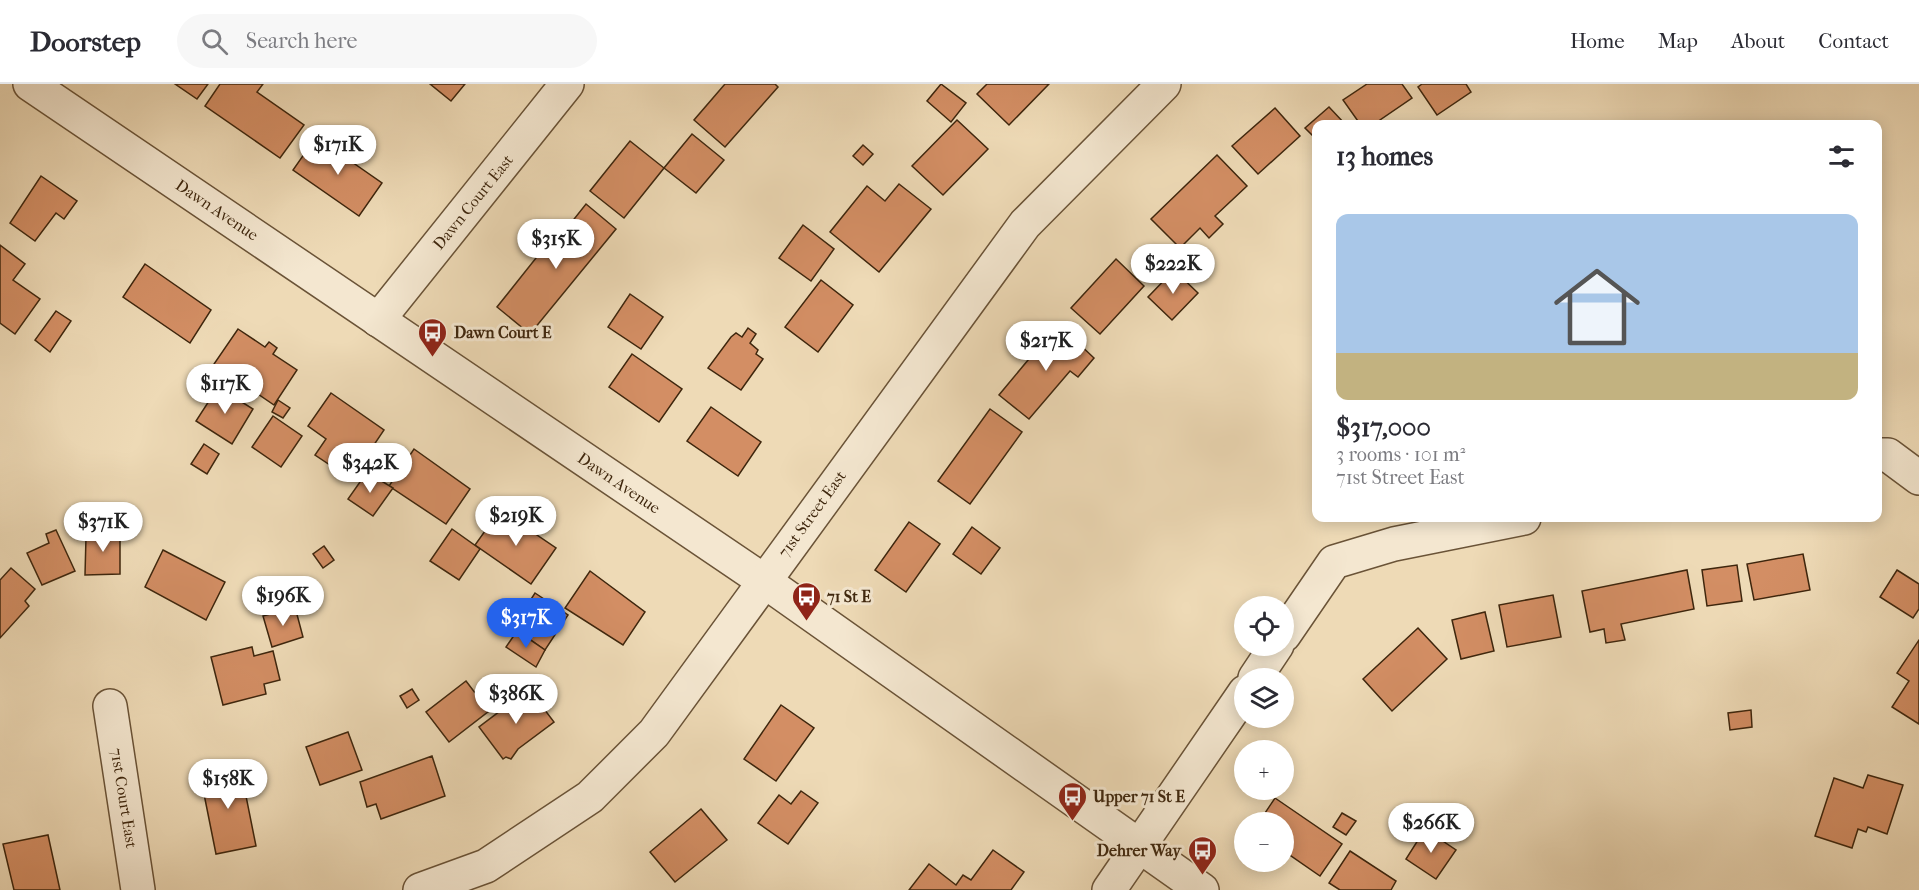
<!DOCTYPE html>
<meta charset="utf-8">
<style>
body{margin:0;font-family:"IM FELL French Canon",serif;background:#f7f7f7;color:#2b2b33;height:100vh;display:flex;flex-direction:column;font-size:22px;white-space:nowrap}
*{box-sizing:border-box;margin:0}
p{font-size:20px;color:#7c7c81}
.icon{flex:none;width:33px;height:33px;fill:none;stroke:currentColor;stroke-width:2;stroke-linecap:round;stroke-linejoin:round}
.map{position:relative;flex:1;overflow:hidden}
.sheet{position:absolute;left:1312px;top:36px;width:570px;height:402px;display:flex;flex-direction:column;background:#fff;border-radius:12px;box-shadow:0 3px 15px #0003}
.sheet>*{flex:none}
.fabs{position:absolute;left:1234px;top:512px;display:grid;gap:12px}
.fabs a{display:grid;place-items:center;width:60px;height:60px;border-radius:50%;background:#fff;box-shadow:0 3px 15px #0003;font-size:30px}
.price{position:absolute;translate:-50% -51px;padding:0 14px;border-radius:21px;background:#fff;color:#222;font-size:20px;line-height:39px;filter:drop-shadow(0 2px 3px #0008)}
.price::after{content:'';position:absolute;left:50%;top:36px;width:18px;height:14px;margin-left:-9px;background:inherit;clip-path:polygon(0 0,100% 0,50% 100%)}
.price.on{background:#2563eb;color:#fff}
ul{padding:0;list-style:none}
li{display:grid;align-content:center;gap:12px;height:318px;padding:0 24px}
li span{display:grid;place-items:center;height:186px;border-radius:12px;color:#555}
li>.icon{margin-inline-start:auto}
span .icon{width:108px;height:108px;fill:#fffc;stroke-width:1}
li b{font-size:26px}
h2{display:flex;justify-content:space-between;align-items:center;height:72px;padding:0 24px;font-size:26px}
header{display:flex;align-items:center;gap:36px;box-sizing:border-box;height:84px;padding:0 30px;background:#fff;border-bottom:2px solid #e1e1e2}
header strong{font-size:28px}
nav{display:flex;gap:33px;margin-inline-start:auto;font-size:21px}
.search{width:420px;height:54px;background:#f7f7f7;display:flex;align-items:center;gap:15px;box-sizing:border-box;padding:0 21px;border-radius:33px;color:#7c7c81;font-size:22px}
.map>svg:first-child{display:block}
.building{fill:#d38e64;stroke:#3e260d;stroke-width:1.5}
.lines{fill:none;stroke-linecap:round;stroke-linejoin:round}
.minor-casing{stroke:#6a5337;stroke-width:36}
.minor{stroke:#f4e7d0;stroke-width:33}
.labels{text-anchor:middle;dominant-baseline:central;stroke-width:6;stroke-linejoin:round;paint-order:stroke}
.street-label{font-size:16px;fill:#3e260d;stroke:#f4e7d0}
.poi-label{font-size:16px;font-weight:bold;fill:#3e260d;stroke:#f4e7d0;text-anchor:start}
</style>
<header>
<strong>Doorstep</strong>
<div class="search"><svg class="icon" aria-label="search" viewBox="0 0 24 24"><circle cx="10" cy="10" r="6"/><path d="M15 15l6 6"/></svg>Search here</div>
<nav><a>Home</a><a>Map</a><a>About</a><a>Contact</a></nav>
</header>
<div class="map">
<svg width="1919" height="806" viewBox="0 0 1919 806">
<rect width="100%" height="100%" fill="#eedab6"/>
<filter id="stains"><feTurbulence type="fractalNoise" baseFrequency=".00333" numOctaves="4"/><feColorMatrix values="0 0 0 0 .2 0 0 0 0 .09 0 0 0 0 .02 0 0 0 .5 -.17"/></filter>
<radialGradient id="worn" r=".72"><stop offset=".6" stop-color="#630" stop-opacity="0"/><stop offset="1" stop-color="#630" stop-opacity=".3"/></radialGradient>
<!-- building -->
<g class="building">
<path d="M 175,0 L 208,0 L 197,15 Z"/>
<path d="M 220,0 L 263,0 L 257,8 L 304,41 L 280,74 L 205,22 Z"/>
<path d="M 430,0 L 465,0 L 451,17 Z"/>
<path d="M 725,0 L 775,0 L 778,3 L 725,63 L 694,36 Z"/>
<path d="M 941,0 L 966,19 L 951,38 L 927,17 Z"/>
<path d="M 987,0 L 1049,0 L 1009,41 L 977,10 Z"/>
<path d="M 1367,0 L 1402,0 L 1412,14 L 1374,40 L 1360,40 L 1343,16 Z"/>
<path d="M 1422,0 L 1466,0 L 1471,8 L 1437,31 L 1418,3 Z"/>
<path d="M 1329,23 L 1345,40 L 1317,40 L 1317,56 L 1305,44 Z"/>
<path d="M 1275,24 L 1300,52 L 1258,90 L 1232,62 Z"/>
<path d="M 957,36 L 988,65 L 943,111 L 912,82 Z"/>
<path d="M 692,50 L 724,76 L 696,109 L 664,84 Z"/>
<path d="M 316,53 L 382,99 L 359,132 L 293,86 Z"/>
<path d="M 630,57 L 664,84 L 624,134 L 590,107 Z"/>
<path d="M 863,61 L 873,70 L 863,81 L 853,72 Z"/>
<path d="M 1217,71 L 1247,102 L 1215,132 L 1223,140 L 1209,154 L 1200,144 L 1180,164 L 1151,135 Z"/>
<path d="M 41,92 L 77,117 L 64,135 L 56,129 L 35,157 L 10,139 Z"/>
<path d="M 899,100 L 931,125 L 879,188 L 830,148 L 867,102 L 885,117 Z"/>
<path d="M 586,120 L 616,145 L 530,250 L 497,223 L 540,169 L 544,173 Z"/>
<path d="M 803,141 L 834,165 L 811,197 L 779,174 Z"/>
<path d="M 0,161 L 25,180 L 13,196 L 40,215 L 15,250 L 0,239 Z"/>
<path d="M 1116,175 L 1144,202 L 1100,250 L 1071,224 Z"/>
<path d="M 145,180 L 211,226 L 190,259 L 123,213 Z"/>
<path d="M 1174,186 L 1198,209 L 1172,236 L 1148,213 Z"/>
<path d="M 821,196 L 853,221 L 818,268 L 785,243 Z"/>
<path d="M 630,210 L 663,233 L 641,265 L 608,243 Z"/>
<path d="M 56,227 L 71,237 L 50,268 L 35,256 Z"/>
<path d="M 1058,240 L 1094,274 L 1078,293 L 1070,287 L 1029,335 L 999,311 Z"/>
<path d="M 748,244 L 756,250 L 750,259 L 758,266 L 756,270 L 763,275 L 741,306 L 708,284 L 731,253 L 736,249 L 742,253 Z"/>
<path d="M 238,245 L 265,263 L 269,258 L 277,264 L 273,270 L 297,286 L 274,321 L 214,280 Z"/>
<path d="M 632,270 L 682,305 L 659,338 L 609,303 Z"/>
<path d="M 218,303 L 253,325 L 232,360 L 196,337 Z"/>
<path d="M 331,309 L 384,346 L 351,395 L 315,371 L 326,355 L 308,342 Z"/>
<path d="M 278,316 L 290,324 L 283,334 L 272,328 Z"/>
<path d="M 711,323 L 761,358 L 738,392 L 687,357 Z"/>
<path d="M 990,325 L 1022,348 L 970,420 L 938,397 Z"/>
<path d="M 273,332 L 302,352 L 281,383 L 252,363 Z"/>
<path d="M 204,360 L 219,370 L 207,390 L 191,380 Z"/>
<path d="M 414,365 L 470,405 L 446,440 L 389,402 Z"/>
<path d="M 367,388 L 393,404 L 373,432 L 348,415 Z"/>
<path d="M 500,426 L 556,464 L 531,500 L 475,461 Z"/>
<path d="M 909,438 L 940,460 L 906,508 L 875,486 Z"/>
<path d="M 98,442 L 112,442 L 114,453 L 120,453 L 120,490 L 85,491 L 86,453 L 98,452 Z"/>
<path d="M 972,443 L 1000,464 L 981,490 L 953,470 Z"/>
<path d="M 452,445 L 480,465 L 459,496 L 430,477 Z"/>
<path d="M 56,446 L 75,487 L 42,501 L 27,469 L 49,459 L 46,450 Z"/>
<path d="M 324,462 L 334,476 L 323,484 L 313,470 Z"/>
<path d="M 163,466 L 225,498 L 206,536 L 145,503 Z"/>
<path d="M 1803,470 L 1810,506 L 1754,516 L 1747,480 Z"/>
<path d="M 1737,481 L 1742,517 L 1707,522 L 1702,486 Z"/>
<path d="M 11,484 L 35,505 L 25,517 L 29,522 L 0,554 L 0,496 Z"/>
<path d="M 1687,486 L 1694,525 L 1621,540 L 1625,556 L 1606,559 L 1604,545 L 1590,548 L 1582,507 Z"/>
<path d="M 1897,486 L 1919,500 L 1919,525 L 1913,534 L 1880,513 Z"/>
<path d="M 590,487 L 645,528 L 623,561 L 565,524 Z"/>
<path d="M 535,509 L 568,531 L 545,566 L 513,543 Z"/>
<path d="M 1553,511 L 1561,553 L 1507,563 L 1499,521 Z"/>
<path d="M 295,523 L 303,553 L 272,563 L 263,532 Z"/>
<path d="M 1485,528 L 1494,567 L 1461,575 L 1452,536 Z"/>
<path d="M 1418,544 L 1447,575 L 1392,627 L 1363,595 Z"/>
<path d="M 517,547 L 545,566 L 536,583 L 506,563 Z"/>
<path d="M 1919,556 L 1919,640 L 1892,623 L 1909,597 L 1897,589 Z"/>
<path d="M 252,563 L 254,572 L 273,567 L 280,596 L 264,600 L 266,610 L 223,621 L 211,573 Z"/>
<path d="M 466,597 L 489,627 L 449,658 L 426,628 Z"/>
<path d="M 412,605 L 419,616 L 407,624 L 400,612 Z"/>
<path d="M 529,605 L 554,638 L 518,665 L 511,675 L 506,673 L 503,675 L 479,643 Z"/>
<path d="M 781,621 L 814,644 L 776,697 L 744,675 Z"/>
<path d="M 1751,626 L 1752,643 L 1730,646 L 1728,629 Z"/>
<path d="M 348,648 L 362,686 L 320,701 L 306,663 Z"/>
<path d="M 432,672 L 445,712 L 381,735 L 376,720 L 367,723 L 360,698 Z"/>
<path d="M 234,682 L 240,682 L 256,762 L 216,770 L 200,690 Z"/>
<path d="M 1868,691 L 1903,701 L 1887,750 L 1868,743 L 1866,748 L 1858,745 L 1852,764 L 1815,752 L 1834,694 L 1863,704 Z"/>
<path d="M 801,707 L 818,719 L 788,760 L 758,739 L 779,711 L 791,720 Z"/>
<path d="M 1275,714 L 1342,760 L 1320,792 L 1284,767 L 1284,738 L 1259,738 Z"/>
<path d="M 701,725 L 727,756 L 675,798 L 650,768 Z"/>
<path d="M 1342,729 L 1356,737 L 1346,751 L 1333,743 Z"/>
<path d="M 1425,745 L 1456,766 L 1436,795 L 1406,775 Z"/>
<path d="M 48,751 L 60,806 L 14,806 L 3,760 Z"/>
<path d="M 993,766 L 1024,788 L 1011,806 L 909,806 L 929,780 L 956,801 L 963,791 L 971,796 Z"/>
<path d="M 1350,767 L 1396,797 L 1391,806 L 1340,806 L 1329,799 Z"/>
</g>
<g class="lines">
<defs>
<g id="minor">
<path d="M 30,0 L 764,497 L 1202,806"/>
<path d="M 378,236 L 567,0"/>
<path d="M 1878,371 L 1888,371 L 1919,394"/>
<path d="M 1284,551 L 1334,478 L 1394,460 L 1524,434"/>
<path d="M 1255,594 L 1277,561"/>
<path d="M 110,622 L 138,806"/>
<path d="M 420,806 L 486,782 L 590,713 L 654,649 L 1025,140 L 1164,0"/>
<path d="M 1109,806 L 1245,608"/>
</g>
</defs>
<!-- minor casing -->
<use href="#minor" class="minor-casing"/>
<!-- minor -->
<use href="#minor" class="minor"/>
</g>
<!-- icons -->
<defs>
<symbol id="bus-pin" viewBox="-11 -11 22 30"><path d="M0 17L-7.5 6A9.5 9.5 0 1 1 7.5 6Z" fill="#8f2418" stroke="#f4e7d0"/><path d="M-5-6H5V4H4V6H2V4H-2V6H-4V4H-5ZM-3.5-4V0h7V-4ZM-3.5 1.2v1.5H-2V1.2ZM2 1.2v1.5H3.5V1.2Z" fill="#fff"/></symbol>
</defs>
<g fill-rule="evenodd">
<use href="#bus-pin" x="416" y="232" width="33" height="45"/>
<use href="#bus-pin" x="790" y="496" width="33" height="45"/>
<use href="#bus-pin" x="1056" y="696" width="33" height="45"/>
<use href="#bus-pin" x="1186" y="750" width="33" height="45"/>
</g>
<g class="labels">
<!-- street labels -->
<g class="street-label">
<text transform="translate(473 118) rotate(-51)">Dawn Court East</text>
<text transform="translate(217 126) rotate(34)">Dawn Avenue</text>
<text transform="translate(619 399) rotate(34)">Dawn Avenue</text>
<text transform="translate(812 430) rotate(-54)">71st Street East</text>
<text transform="translate(124 714) rotate(81)">71st Court East</text>
</g>
<!-- poi labels -->
<g class="poi-label">
<text x="454" y="248">Dawn Court E</text>
<text x="827" y="512">71 St E</text>
<text x="1093" y="712">Upper 71 St E</text>
<text x="1181" y="766" text-anchor="end">Dehrer Way</text>
</g>
</g>
<rect width="100%" height="100%" filter="url(#stains)"/>
<rect width="100%" height="100%" fill="url(#worn)"/>
</svg>
<div class="fabs">
<a><svg class="icon" aria-label="locate" viewBox="0 0 24 24"><circle cx="12" cy="12" r="6"/><path d="M12 2v4M12 18v4M2 12h4M18 12h4"/></svg></a>
<a><svg class="icon" aria-label="layers" viewBox="0 0 24 24"><path d="M12 4l9 5-9 5-9-5zM3 14l9 5 9-5"/></svg></a>
<a>+</a>
<a>−</a>
</div>
<b class="price" style="left:338px;top:92px">$171K</b>
<b class="price" style="left:556px;top:186px">$315K</b>
<b class="price" style="left:1173px;top:211px">$222K</b>
<b class="price" style="left:1046px;top:288px">$217K</b>
<b class="price" style="left:225px;top:331px">$117K</b>
<b class="price" style="left:370px;top:410px">$342K</b>
<b class="price" style="left:516px;top:463px">$219K</b>
<b class="price" style="left:103px;top:469px">$371K</b>
<b class="price" style="left:283px;top:543px">$196K</b>
<b class="price on" style="left:526px;top:565px">$317K</b>
<b class="price" style="left:516px;top:641px">$386K</b>
<b class="price" style="left:228px;top:726px">$158K</b>
<b class="price" style="left:1431px;top:770px">$266K</b>
<section class="sheet">
<h2>13 homes<svg class="icon" aria-label="filters" viewBox="0 0 24 24"><path d="M4 7h16M4 17h16"/><circle cx="9" cy="7" r="2"/><circle cx="15" cy="17" r="2"/></svg></h2>
<ul>
<li><span style="background:linear-gradient(#a9c7e8 75%,#c2b280 0)"><svg class="icon" aria-label="home" viewBox="0 0 24 24"><path d="M3 11l9-7 9 7M6 9v11h12V9"/></svg></span><div><b>$317,000</b><p>3 rooms · 101 m²</p><p>71st Street East</p></div></li>
</ul>
</section>
</div>
